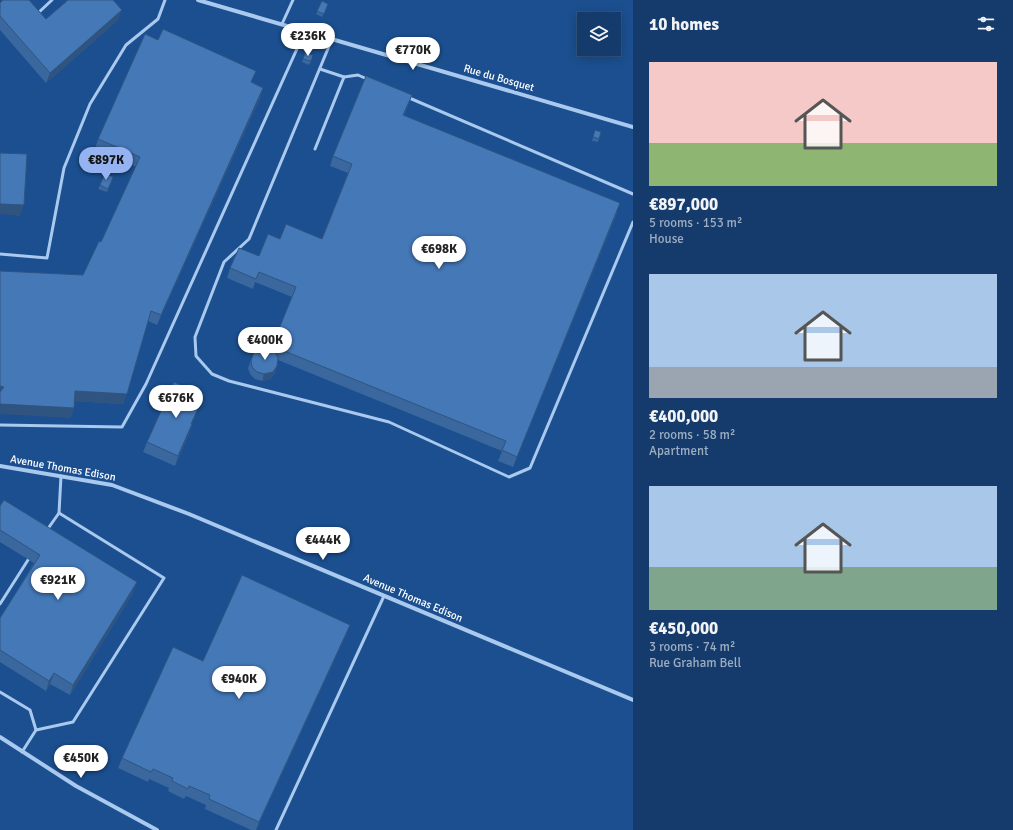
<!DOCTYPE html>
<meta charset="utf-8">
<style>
body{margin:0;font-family:Signika,sans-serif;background:#214673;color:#f1f3f6;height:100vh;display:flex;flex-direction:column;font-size:15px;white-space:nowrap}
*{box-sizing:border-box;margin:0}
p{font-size:13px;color:#9dadc1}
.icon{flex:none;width:22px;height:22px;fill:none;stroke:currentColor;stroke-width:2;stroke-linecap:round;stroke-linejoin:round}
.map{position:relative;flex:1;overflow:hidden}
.sheet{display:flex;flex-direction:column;background:#143b6b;width:380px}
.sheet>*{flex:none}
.controls{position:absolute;left:577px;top:12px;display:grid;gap:8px}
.controls a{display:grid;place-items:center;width:44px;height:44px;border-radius:0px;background:#143b6b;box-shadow:0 2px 10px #0003,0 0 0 1px #33557e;font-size:20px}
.price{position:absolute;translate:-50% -34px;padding:0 9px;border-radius:14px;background:#fff;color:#222;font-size:13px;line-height:26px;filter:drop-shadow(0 1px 2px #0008)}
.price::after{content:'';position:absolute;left:50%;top:24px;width:12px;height:9px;margin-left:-6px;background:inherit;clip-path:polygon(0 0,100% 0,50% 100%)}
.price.active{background:#95b2f1;color:#111}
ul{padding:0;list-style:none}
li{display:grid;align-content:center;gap:8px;height:212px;padding:0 16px}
li span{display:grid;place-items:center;height:124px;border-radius:0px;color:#555}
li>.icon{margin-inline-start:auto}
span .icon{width:72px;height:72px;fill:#fffc;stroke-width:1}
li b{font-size:17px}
h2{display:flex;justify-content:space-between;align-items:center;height:48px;padding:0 16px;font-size:17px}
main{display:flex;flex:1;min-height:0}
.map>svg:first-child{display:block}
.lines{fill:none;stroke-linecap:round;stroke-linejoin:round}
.lane{stroke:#a9c9ee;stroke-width:3}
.street{stroke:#a9c9ee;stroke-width:4}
.wall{fill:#3a679d}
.shaded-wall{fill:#305480}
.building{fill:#4478b7;stroke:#305480}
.labels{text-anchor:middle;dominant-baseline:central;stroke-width:4;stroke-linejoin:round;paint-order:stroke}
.street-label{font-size:11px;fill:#fff;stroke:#1b4f8f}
</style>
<main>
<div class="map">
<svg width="633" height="830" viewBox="0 0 633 830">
<rect width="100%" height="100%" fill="#1b4f8f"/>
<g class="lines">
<!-- lane -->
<g class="lane">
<path d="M 37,14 L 52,0"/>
<path d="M 282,24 L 293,0"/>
<path d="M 332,39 L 249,239 L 224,262 L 195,337 L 196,356 L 212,374 L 229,381 L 389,422 L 509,477 L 530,468 L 633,222"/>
<path d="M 320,69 L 344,77 L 358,75 L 367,79"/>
<path d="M 407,97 L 633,194"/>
<path d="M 315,149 L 344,77"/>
<path d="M 0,254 L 47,258 L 64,168 L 90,104 L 126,45 L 158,19 L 165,0"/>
<path d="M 0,425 L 122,427 L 146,384 L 305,31"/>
<path d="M 47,530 L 59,513"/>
<path d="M 0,604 L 28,560"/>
<path d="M 0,692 L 30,710 L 36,730"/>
<path d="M 22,752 L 36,730 L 73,722 L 164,578 L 59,513 L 61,476"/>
<path d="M 276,830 L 384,596"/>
</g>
<!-- street -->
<g class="street">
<path d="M 198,0 L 633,127"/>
<path d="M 0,466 L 112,485 L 189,514 L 633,700"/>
<path d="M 0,737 L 76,786 L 157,830"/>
</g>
</g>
<!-- wall -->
<g class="wall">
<path d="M 322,1 L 328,4 L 322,17 L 316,14 Z"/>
<path d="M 0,3 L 46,19 L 118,20 L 46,83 L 0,30 Z"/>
<path d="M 305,53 L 311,61 L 309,65 L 302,62 Z"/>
<path d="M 252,82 L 263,88 L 260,98 L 157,325 L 148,321 L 123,404 L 74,401 L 74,408 L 70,418 L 83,275 L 101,242 L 136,167 L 95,149 L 98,139 Z"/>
<path d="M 412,95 L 404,115 L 617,213 L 513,467 L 498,461 L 502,451 L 278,360 L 275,373 L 270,379 L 262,381 L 255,379 L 250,374 L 248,368 L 254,352 L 271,349 L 292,297 L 255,282 L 253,289 L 227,278 L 230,268 L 259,256 L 280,239 L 322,239 L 348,173 L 330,166 L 333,156 Z"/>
<path d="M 595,130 L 599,139 L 598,142 L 592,141 Z"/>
<path d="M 112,181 L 107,192 L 98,189 L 100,185 Z"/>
<path d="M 204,395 L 200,405 L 191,424 L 192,424 L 189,434 L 175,466 L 143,452 L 147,442 Z"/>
<path d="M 0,506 L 133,593 L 70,695 L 50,684 L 46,691 L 0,662 L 0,618 L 34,563 L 0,542 Z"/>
<path d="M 350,625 L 346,635 L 256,830 L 251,830 L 205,809 L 206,805 L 186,796 L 184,799 L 168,791 L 169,788 L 149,779 L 148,782 L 118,768 L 122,758 L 203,661 Z"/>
</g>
<!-- shaded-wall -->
<g class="shaded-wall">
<path d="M 122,10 L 118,20 L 46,83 L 50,73 Z"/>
<path d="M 263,88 L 260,98 L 157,325 L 161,315 Z"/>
<path d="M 620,203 L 617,213 L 513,467 L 517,457 Z"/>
<path d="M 0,204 L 24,205 L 20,216 L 0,214 Z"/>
<path d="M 277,366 L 275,373 L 270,379 L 262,381 L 264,374 Z"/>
<path d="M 0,386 L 4,387 L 0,397 Z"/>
<path d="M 75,391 L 127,394 L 123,404 L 71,401 Z"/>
<path d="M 204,395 L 200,405 L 187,434 L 191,424 Z"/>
<path d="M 0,404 L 74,408 L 70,418 L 0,414 Z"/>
<path d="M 192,424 L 189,434 L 175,466 L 178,456 Z"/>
<path d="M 137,582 L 133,593 L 70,695 L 73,685 Z"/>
<path d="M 350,625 L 346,635 L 256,830 L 259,822 Z"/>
<path d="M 54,673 L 50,684 L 46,691 L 49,681 Z"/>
</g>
<!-- building -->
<g class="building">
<path d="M 3,0 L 29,0 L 46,19 L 68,0 L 113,0 L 122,10 L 50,73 L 0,16 L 0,3 Z"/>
<path d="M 322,1 L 328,4 L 324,14 L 317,11 Z"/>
<path d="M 163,29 L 256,71 L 251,82 L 263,88 L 161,315 L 151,311 L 127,394 L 75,391 L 74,408 L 0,404 L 0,392 L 4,387 L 0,386 L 0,271 L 83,275 L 99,241 L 101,242 L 140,157 L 98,139 L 145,34 L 158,40 Z"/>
<path d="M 305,53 L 313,55 L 311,61 L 303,59 Z"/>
<path d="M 366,76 L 412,95 L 403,115 L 620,203 L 517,457 L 502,450 L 506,441 L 272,346 L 296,287 L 259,272 L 256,279 L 230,268 L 239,248 L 259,256 L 268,234 L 280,239 L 286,224 L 322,239 L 352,164 L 333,156 Z"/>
<path d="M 595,130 L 601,132 L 599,139 L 593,137 Z"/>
<path d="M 0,153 L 27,154 L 24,205 L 0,204 Z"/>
<path d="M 105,173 L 113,177 L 108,189 L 100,185 Z"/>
<path d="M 264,347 L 275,351 L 278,358 L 277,366 L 273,372 L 264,374 L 257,372 L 252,367 L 251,361 L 254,352 Z"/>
<path d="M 174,382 L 204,395 L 191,424 L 192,424 L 178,456 L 147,442 Z"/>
<path d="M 4,500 L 137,582 L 73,685 L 54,673 L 49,681 L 0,650 L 0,618 L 40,555 L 0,530 L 0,506 Z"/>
<path d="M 242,575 L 350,625 L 259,822 L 209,799 L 210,795 L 189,786 L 188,789 L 172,781 L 173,778 L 153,769 L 151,772 L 122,758 L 173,647 L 203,661 Z"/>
</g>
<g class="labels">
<!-- street labels -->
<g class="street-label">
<text transform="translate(499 78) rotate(16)">Rue du Bosquet</text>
<text transform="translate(63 468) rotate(10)">Avenue Thomas Edison</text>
<text transform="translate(413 598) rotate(23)">Avenue Thomas Edison</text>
</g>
</g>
</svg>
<div class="controls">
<a><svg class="icon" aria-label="layers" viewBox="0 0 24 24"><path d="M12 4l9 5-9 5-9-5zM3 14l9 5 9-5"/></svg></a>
</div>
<b class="price" style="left:308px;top:57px">€236K</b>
<b class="price" style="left:413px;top:71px">€770K</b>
<b class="price active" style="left:106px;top:181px">€897K</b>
<b class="price" style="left:439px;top:270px">€698K</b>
<b class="price" style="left:265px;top:361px">€400K</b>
<b class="price" style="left:176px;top:419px">€676K</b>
<b class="price" style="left:323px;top:561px">€444K</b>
<b class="price" style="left:58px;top:601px">€921K</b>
<b class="price" style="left:239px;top:700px">€940K</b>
<b class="price" style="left:81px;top:779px">€450K</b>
</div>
<section class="sheet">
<h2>10 homes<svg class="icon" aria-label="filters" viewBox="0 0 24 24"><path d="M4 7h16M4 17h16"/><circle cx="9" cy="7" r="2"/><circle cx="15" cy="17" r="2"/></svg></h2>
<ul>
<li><span style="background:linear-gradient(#f6c9c9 65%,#8fb573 0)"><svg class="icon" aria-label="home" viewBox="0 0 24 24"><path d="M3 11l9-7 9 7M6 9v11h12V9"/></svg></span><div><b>€897,000</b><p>5 rooms · 153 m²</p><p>House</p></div></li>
<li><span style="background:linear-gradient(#a9c7e8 75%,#9aa5b1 0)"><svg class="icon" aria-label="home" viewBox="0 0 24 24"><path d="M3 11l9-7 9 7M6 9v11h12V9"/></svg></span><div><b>€400,000</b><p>2 rooms · 58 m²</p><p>Apartment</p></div></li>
<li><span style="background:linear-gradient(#a9c7e8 65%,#7fa58c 0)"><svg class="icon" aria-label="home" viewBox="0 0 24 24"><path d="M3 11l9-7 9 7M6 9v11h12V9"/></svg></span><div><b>€450,000</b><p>3 rooms · 74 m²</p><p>Rue Graham Bell</p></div></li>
</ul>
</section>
</main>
